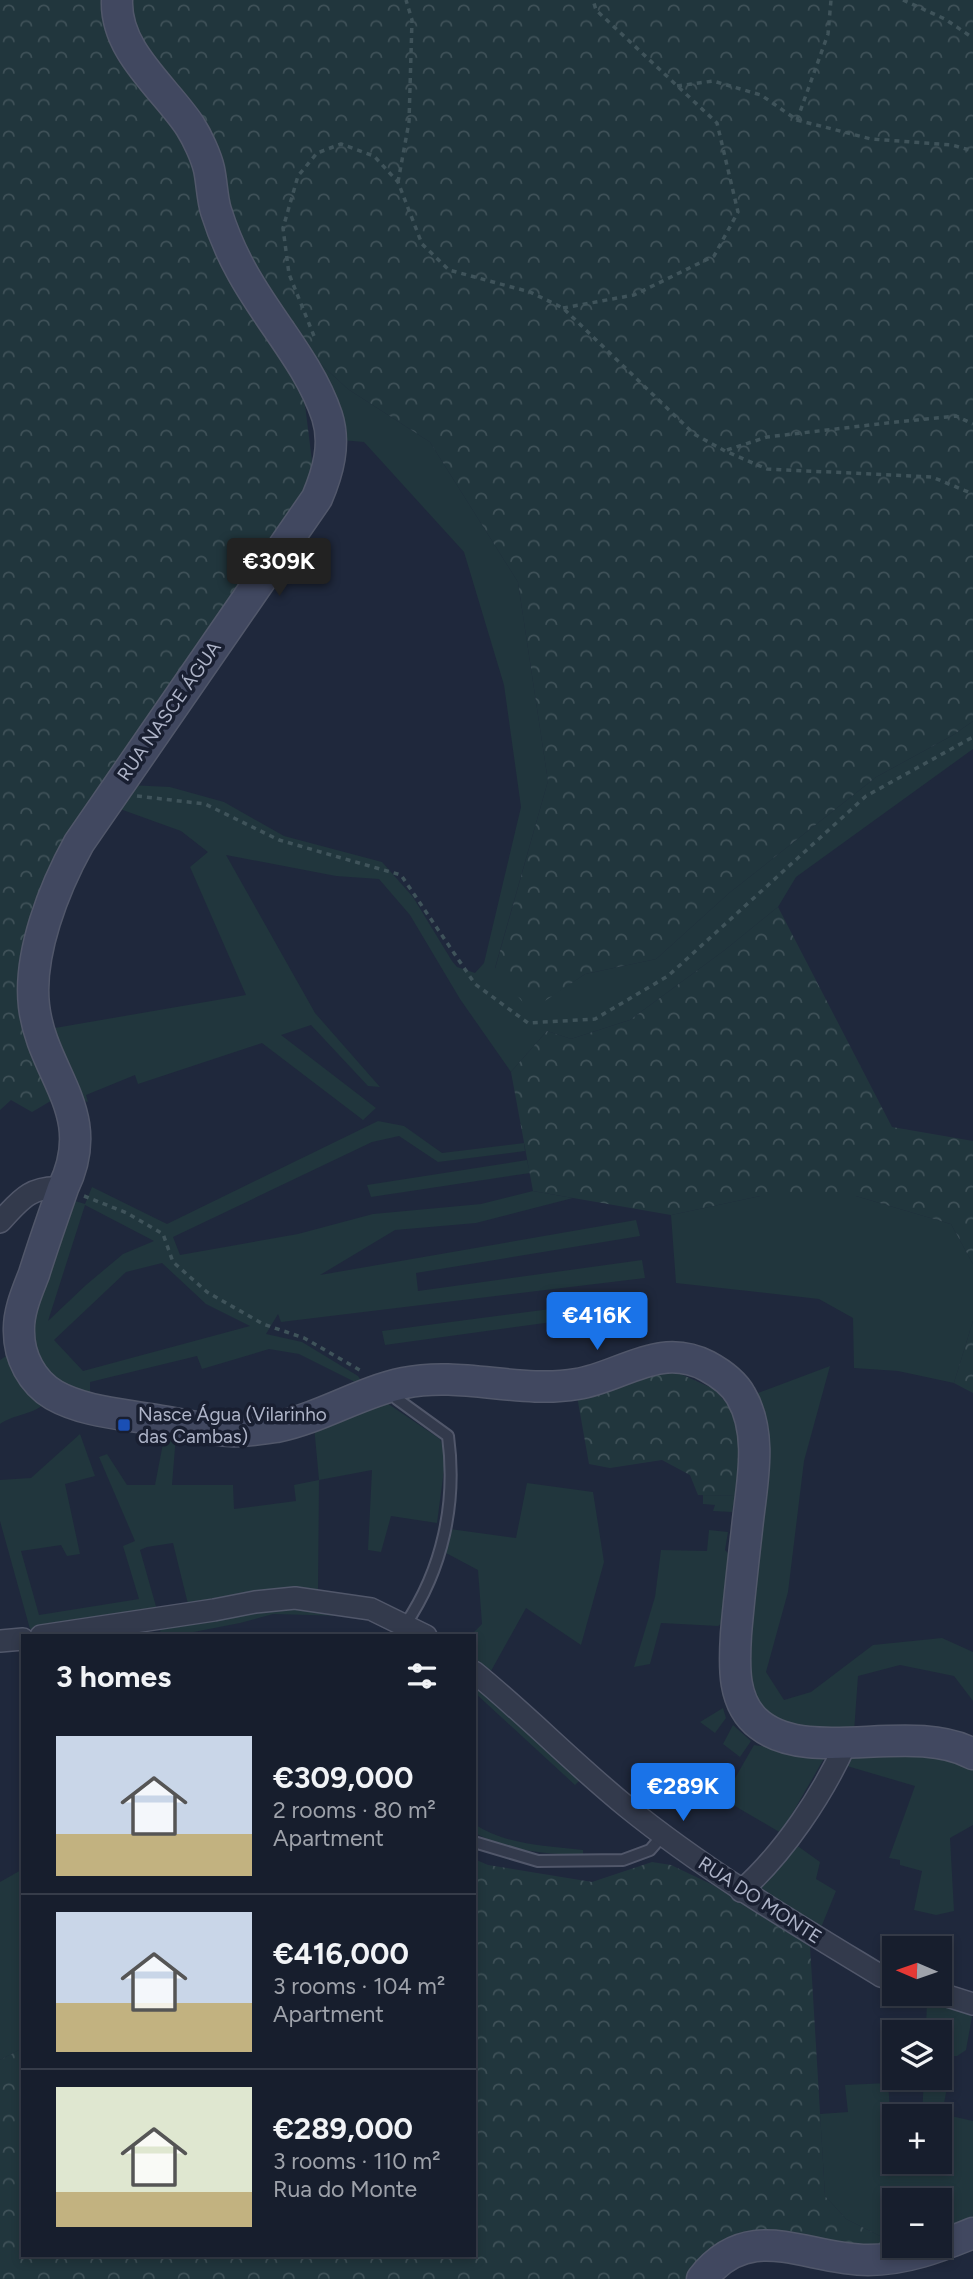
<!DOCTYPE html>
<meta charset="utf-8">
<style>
body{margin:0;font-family:Figtree,sans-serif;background:#202735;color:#f1f3f6;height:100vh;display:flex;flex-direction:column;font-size:26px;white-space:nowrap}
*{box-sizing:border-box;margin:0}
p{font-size:23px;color:#9ea2aa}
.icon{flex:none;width:38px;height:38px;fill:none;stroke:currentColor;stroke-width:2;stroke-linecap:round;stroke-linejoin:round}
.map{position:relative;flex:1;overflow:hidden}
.side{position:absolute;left:21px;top:1634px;width:455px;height:623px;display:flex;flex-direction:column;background:#171e2d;border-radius:0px;box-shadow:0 4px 10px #0003,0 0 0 2px #363c49}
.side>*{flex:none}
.needle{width:46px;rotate:272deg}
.buttons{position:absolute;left:882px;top:1936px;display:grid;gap:14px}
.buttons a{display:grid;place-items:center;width:70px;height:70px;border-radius:0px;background:#171e2d;box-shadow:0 4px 10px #0003,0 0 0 2px #363c49;font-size:35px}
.price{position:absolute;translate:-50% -60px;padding:0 16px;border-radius:7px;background:#1a73e8;color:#fff;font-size:23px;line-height:46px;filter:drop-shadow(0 2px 4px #0008)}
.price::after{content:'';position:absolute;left:50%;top:42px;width:21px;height:16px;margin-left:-10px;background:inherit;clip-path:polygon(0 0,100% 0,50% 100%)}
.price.active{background:#222;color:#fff}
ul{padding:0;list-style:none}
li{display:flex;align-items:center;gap:21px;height:175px;padding:0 35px}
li+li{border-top:2px solid #363c49}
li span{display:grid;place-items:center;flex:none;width:196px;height:140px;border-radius:0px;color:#555}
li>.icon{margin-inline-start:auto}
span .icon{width:84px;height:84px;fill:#fffc;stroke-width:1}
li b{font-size:30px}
h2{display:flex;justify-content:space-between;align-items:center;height:84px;padding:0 35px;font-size:30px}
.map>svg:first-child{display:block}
.grass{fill:#21363d;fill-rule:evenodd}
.forest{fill:url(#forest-crowns)}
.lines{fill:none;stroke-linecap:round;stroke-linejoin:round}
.lane-casing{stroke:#51576a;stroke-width:14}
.street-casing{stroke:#51576a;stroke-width:24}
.secondary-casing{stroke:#51576a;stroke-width:33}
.path{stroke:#3f535a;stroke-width:3.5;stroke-dasharray:5 5;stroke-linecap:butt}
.lane{stroke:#333a4c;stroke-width:10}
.street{stroke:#333a4c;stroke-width:21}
.secondary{stroke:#414860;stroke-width:30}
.transit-dot{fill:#1a4fb4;stroke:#191f31;stroke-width:2.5}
.labels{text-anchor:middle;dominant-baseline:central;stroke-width:7;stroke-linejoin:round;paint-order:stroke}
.street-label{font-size:19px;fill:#aeb4c8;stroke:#191f31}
.poi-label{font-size:19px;fill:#aeb4c8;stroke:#191f31;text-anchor:start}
</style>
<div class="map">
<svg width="973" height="2279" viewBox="0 0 973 2279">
<defs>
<pattern id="forest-crowns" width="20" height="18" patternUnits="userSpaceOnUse" patternTransform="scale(1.75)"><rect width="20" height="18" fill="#21363d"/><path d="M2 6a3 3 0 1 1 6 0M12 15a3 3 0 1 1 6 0" fill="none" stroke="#3f5158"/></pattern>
</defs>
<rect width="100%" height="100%" fill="#1f283c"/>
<!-- grass -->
<g class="grass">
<path d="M 300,345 L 348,389 L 430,442 L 518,582 L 548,781 L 495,968 L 530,1010 L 585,974 L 656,959 L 729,893 L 876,777 L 953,735 L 973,721 L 973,749 L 796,877 L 778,907 L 725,950 L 630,1020 L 571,1039 L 547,1031 L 511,1072 L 460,999 L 410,915 L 379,879 L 336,876 L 226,855 L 315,1013 L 380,1087 L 368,1086 L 311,1025 L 281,1035 L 376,1108 L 363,1120 L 262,1043 L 138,1084 L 135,1075 L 86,1095 L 88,1102 L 78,1099 L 49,1029 L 246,995 L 190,867 L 208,852 L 181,831 L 120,809 L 129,785 L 170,787 L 224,802 L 284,836 L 382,862 L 413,897 L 452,961 L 457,967 L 475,973 L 484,963 L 521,807 L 504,685 L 464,552 L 364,442 L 341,440 Z"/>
<path d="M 378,1121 L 404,1126 L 442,1153 L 524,1143 L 525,1151 L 438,1162 L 399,1136 L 372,1142 L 173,1237 L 180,1255 L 298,1234 L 373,1214 L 481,1204 L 533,1191 L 573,1198 L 476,1223 L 395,1230 L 320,1275 L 636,1220 L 640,1236 L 416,1273 L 418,1291 L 642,1260 L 645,1278 L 281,1322 L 278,1314 L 266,1334 L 302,1342 L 358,1376 L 365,1387 L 299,1354 L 269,1349 L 202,1369 L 197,1356 L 90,1382 L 90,1396 C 51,1378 35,1371 32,1325 L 75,1201 L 85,1204 L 92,1187 L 167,1224 ZM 85,1205 L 154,1241 L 123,1254 L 86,1285 L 48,1321 ZM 162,1263 L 206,1304 L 250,1326 L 83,1371 L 54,1340 L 126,1272 Z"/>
<path d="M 527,1160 L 530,1173 L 371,1197 L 367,1185 Z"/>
<path d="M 760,1196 L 856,1196 L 951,1224 L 973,1264 L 973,1321 L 954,1383 L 898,1371 L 854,1368 L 853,1318 L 819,1299 L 676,1283 L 671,1215 Z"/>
<path d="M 643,1297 L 640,1315 L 567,1320 L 385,1345 L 382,1331 Z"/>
<path d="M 11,1353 L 45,1403 C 33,1415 14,1414 0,1424 L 0,1360 Z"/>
<path d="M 830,1366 L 804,1461 L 788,1592 L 766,1672 L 784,1700 L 811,1692 L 873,1645 L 942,1638 L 973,1652 L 973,1701 L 954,1676 L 900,1665 L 858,1676 L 854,1732 L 795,1731 L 761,1713 L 746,1687 L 755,1394 Z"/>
<path d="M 381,1399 L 440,1439 L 446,1455 L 437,1523 L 391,1516 L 381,1552 L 368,1550 L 372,1470 L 319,1480 L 318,1590 C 274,1583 232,1595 188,1604 L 173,1543 L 147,1547 L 140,1550 L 157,1610 L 30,1629 L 0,1521 L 0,1480 L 31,1478 L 80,1434 L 95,1476 L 65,1484 L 80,1554 L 67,1556 L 61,1545 L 21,1551 L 39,1615 L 139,1599 L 123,1546 L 135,1541 L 99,1457 L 107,1454 L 127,1485 L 155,1485 L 165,1433 L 176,1435 L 172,1485 L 233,1485 L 234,1509 L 296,1501 L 294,1485 L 319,1480 L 314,1426 Z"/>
<path d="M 527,1483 L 593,1492 L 604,1562 L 581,1645 L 526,1608 L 491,1671 L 474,1659 L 474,1636 L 470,1636 L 482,1624 L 478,1570 L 446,1553 L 450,1529 L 516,1538 Z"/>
<path d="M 703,1495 L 742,1496 L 733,1505 L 732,1512 L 713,1511 L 715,1505 L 703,1504 Z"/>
<path d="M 709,1530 L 728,1532 L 725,1550 L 735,1561 L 731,1616 L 718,1626 L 661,1623 L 650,1664 L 634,1667 L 655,1597 L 661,1550 L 707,1551 Z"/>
<path d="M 301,1607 L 345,1616 L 273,1614 L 240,1623 L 173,1636 L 161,1636 L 160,1629 L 276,1608 Z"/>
<path d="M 474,1682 L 582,1778 L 575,1785 L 474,1692 Z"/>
<path d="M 723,1708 L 726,1718 L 715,1733 L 700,1722 Z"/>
<path d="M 733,1725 L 751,1741 L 740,1757 L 723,1744 Z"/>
<path d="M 754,1745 L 826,1755 L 781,1833 L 723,1799 Z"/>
<path d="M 916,1748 L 973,1768 L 973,1825 L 950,1838 L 954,1911 L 936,1915 L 914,1910 L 922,1871 L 900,1865 L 900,1860 L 889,1858 L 915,1786 L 847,1766 L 854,1751 Z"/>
<path d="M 474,1824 C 506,1845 546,1846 583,1850 L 583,1856 C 547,1853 505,1852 474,1832 Z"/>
<path d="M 792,1842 L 820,1862 L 816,1879 L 836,1891 L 820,1930 L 759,1888 Z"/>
<path d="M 23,1869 L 23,2048 L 0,2060 L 0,1882 Z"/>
<path d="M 927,1998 L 968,2011 L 972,2017 L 966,2050 L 957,2056 L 947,2056 L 941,2080 L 948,2082 L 942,2114 L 973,2121 L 973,2223 L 940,2237 L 940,2200 L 894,2200 L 894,2243 L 846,2219 L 825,2196 L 820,2114 L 848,2112 L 845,2085 L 888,2083 L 894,2161 L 940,2161 L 940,2116 L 922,2116 L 924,2077 L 940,2077 L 940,2032 L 926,2032 Z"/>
</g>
<!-- forest -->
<g class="forest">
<path d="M 0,0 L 107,0 L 104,16 L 117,59 L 172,125 L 197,175 L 202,217 L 231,283 L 283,349 L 305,405 L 313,469 L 295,513 L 42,896 L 54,1099 L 32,1112 L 11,1100 L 0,1110 Z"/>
<path d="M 127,0 L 973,0 L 973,721 L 953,735 L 876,777 L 729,893 L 656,959 L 585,974 L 530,1011 L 495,969 L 548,781 L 518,582 L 430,442 L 348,389 L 300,345 L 254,268 L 134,35 Z"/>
<path d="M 778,907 L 892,1127 L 973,1141 L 973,1264 L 951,1224 L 856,1196 L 760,1196 L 671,1215 L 533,1191 L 511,1072 L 547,1031 L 571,1039 L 630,1020 L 725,950 Z"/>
<path d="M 973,1321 L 973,1393 L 954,1383 Z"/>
<path d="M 674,1371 L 714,1389 L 730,1407 L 744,1455 L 742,1496 L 698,1495 L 690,1475 L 662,1460 L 610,1468 L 589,1464 L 577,1396 L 638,1375 Z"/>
<path d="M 474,1859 L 488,1865 L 592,1882 L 652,1862 L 671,1865 L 713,1885 L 810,1946 L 825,2196 L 846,2219 L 894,2243 L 871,2251 L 767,2235 L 695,2279 L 0,2279 L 0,2060 L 23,2048 L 23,2256 L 474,2256 Z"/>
</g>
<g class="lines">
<defs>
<g id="lane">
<path d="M 390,1388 L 397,1399 L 448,1436 C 457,1502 443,1569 405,1625"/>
<path d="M 474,1842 L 538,1861 L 623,1860 L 650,1850 L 663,1835"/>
</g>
<g id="street">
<path d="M 0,1222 C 20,1200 31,1185 63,1188"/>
<path d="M 41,1636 L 214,1610 L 255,1602 L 295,1598 L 371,1609 L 426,1636"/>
<path d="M 0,1641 L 23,1639"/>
<path d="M 474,1672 C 527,1715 574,1764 627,1807 C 706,1871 794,1923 881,1976 L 894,1980"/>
<path d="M 741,1891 C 784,1853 823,1794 846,1743"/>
<path d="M 938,1993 L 973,2004"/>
</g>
<g id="secondary">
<path d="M 117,0 C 115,51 164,87 190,126 C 197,137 206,156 209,169 C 212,183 212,198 216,211 C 222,230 231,252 241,270 C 267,319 309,362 327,416 C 336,444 328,472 317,498 L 79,843 C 54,888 28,954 34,1006 C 42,1075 100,1112 63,1188 C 53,1217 43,1245 34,1274 C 27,1292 18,1312 19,1332 C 19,1357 32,1382 54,1395 C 84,1412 123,1414 156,1420 C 181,1424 206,1430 231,1431 C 246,1432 261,1429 276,1427 C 321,1418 360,1392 404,1383 C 461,1371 520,1394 577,1384 C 622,1377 659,1341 707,1366 C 720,1373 734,1383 741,1396 C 764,1435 751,1487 747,1529 C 743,1564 739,1599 736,1634 C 734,1666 732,1704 760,1725 C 811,1765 912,1721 973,1754"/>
<path d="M 702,2279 C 750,2217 806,2260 868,2260 C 905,2260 939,2247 973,2233"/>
</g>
</defs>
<!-- lane casing -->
<use href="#lane" class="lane-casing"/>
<!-- street casing -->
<use href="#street" class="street-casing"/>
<!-- secondary casing -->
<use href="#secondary" class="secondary-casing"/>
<!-- path -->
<g class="path">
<path d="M 903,0 L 945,19 L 973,38"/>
<path d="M 677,86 L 713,81 L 761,95 L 797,120 L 871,139 L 952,145 L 973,151"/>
<path d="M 797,120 L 828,34 L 831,0"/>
<path d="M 398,182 L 409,122 L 412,20 L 406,0"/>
<path d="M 563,308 L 634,295 L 714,256 L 738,212 L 717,123 L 596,10 L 593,0"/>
<path d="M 314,336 L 289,274 L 283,228 L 298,176 L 317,153 L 341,144 L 374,156 L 398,182 L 422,244 L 449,270 L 530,292 L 563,308 L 694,434 L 725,451 L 767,469 L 932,477 L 973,494"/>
<path d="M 727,450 L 767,437 L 896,422 L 956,416 L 973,424"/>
<path d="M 137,796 L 205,804 L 279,840 L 401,875 L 475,984 L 528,1023 L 595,1019 L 668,976 L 866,796 L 973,737"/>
<path d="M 84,1196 L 127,1213 L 163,1234 L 173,1262 L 207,1292 L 263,1324 L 304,1338 L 363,1372"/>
</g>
<!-- lane -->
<use href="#lane" class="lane"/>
<!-- street -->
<use href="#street" class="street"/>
<!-- secondary -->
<use href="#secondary" class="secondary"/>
</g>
<!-- markers -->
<rect class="transit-dot" x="117" y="1418" width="14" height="14" rx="3.5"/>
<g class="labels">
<!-- street labels -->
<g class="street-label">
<text transform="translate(169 711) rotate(-55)">RUA NASCE ÁGUA</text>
<text transform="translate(760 1900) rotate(33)">RUA DO MONTE</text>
</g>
<!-- poi labels -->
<g class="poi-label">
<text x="138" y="1414">Nasce Água (Vilarinho<tspan x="138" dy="22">das Cambas)</tspan></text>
</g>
</g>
</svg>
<div class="buttons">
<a><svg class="needle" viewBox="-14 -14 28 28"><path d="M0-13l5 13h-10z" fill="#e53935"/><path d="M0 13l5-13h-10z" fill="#9ea2aa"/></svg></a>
<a><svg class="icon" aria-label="layers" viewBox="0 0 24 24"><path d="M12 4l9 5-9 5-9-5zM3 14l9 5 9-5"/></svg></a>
<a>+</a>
<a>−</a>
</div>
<b class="price active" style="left:279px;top:598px">€309K</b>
<b class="price" style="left:597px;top:1352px">€416K</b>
<b class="price" style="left:683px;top:1823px">€289K</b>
<section class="side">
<h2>3 homes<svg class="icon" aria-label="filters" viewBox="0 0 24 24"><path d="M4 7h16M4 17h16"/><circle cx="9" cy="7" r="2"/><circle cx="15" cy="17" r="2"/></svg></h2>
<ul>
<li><span style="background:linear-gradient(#c9d6e8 70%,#c2b280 0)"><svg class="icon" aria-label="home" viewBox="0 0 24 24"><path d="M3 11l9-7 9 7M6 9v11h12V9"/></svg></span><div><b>€309,000</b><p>2 rooms · 80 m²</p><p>Apartment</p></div></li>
<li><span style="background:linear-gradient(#c9d6e8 65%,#c2b280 0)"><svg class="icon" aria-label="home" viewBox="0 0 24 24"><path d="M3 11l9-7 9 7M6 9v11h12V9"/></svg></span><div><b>€416,000</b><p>3 rooms · 104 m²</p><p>Apartment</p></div></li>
<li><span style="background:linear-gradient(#dfe7d0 75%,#c2b280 0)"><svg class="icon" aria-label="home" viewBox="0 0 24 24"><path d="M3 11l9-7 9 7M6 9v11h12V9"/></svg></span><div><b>€289,000</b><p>3 rooms · 110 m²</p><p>Rua do Monte</p></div></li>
</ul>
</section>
</div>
